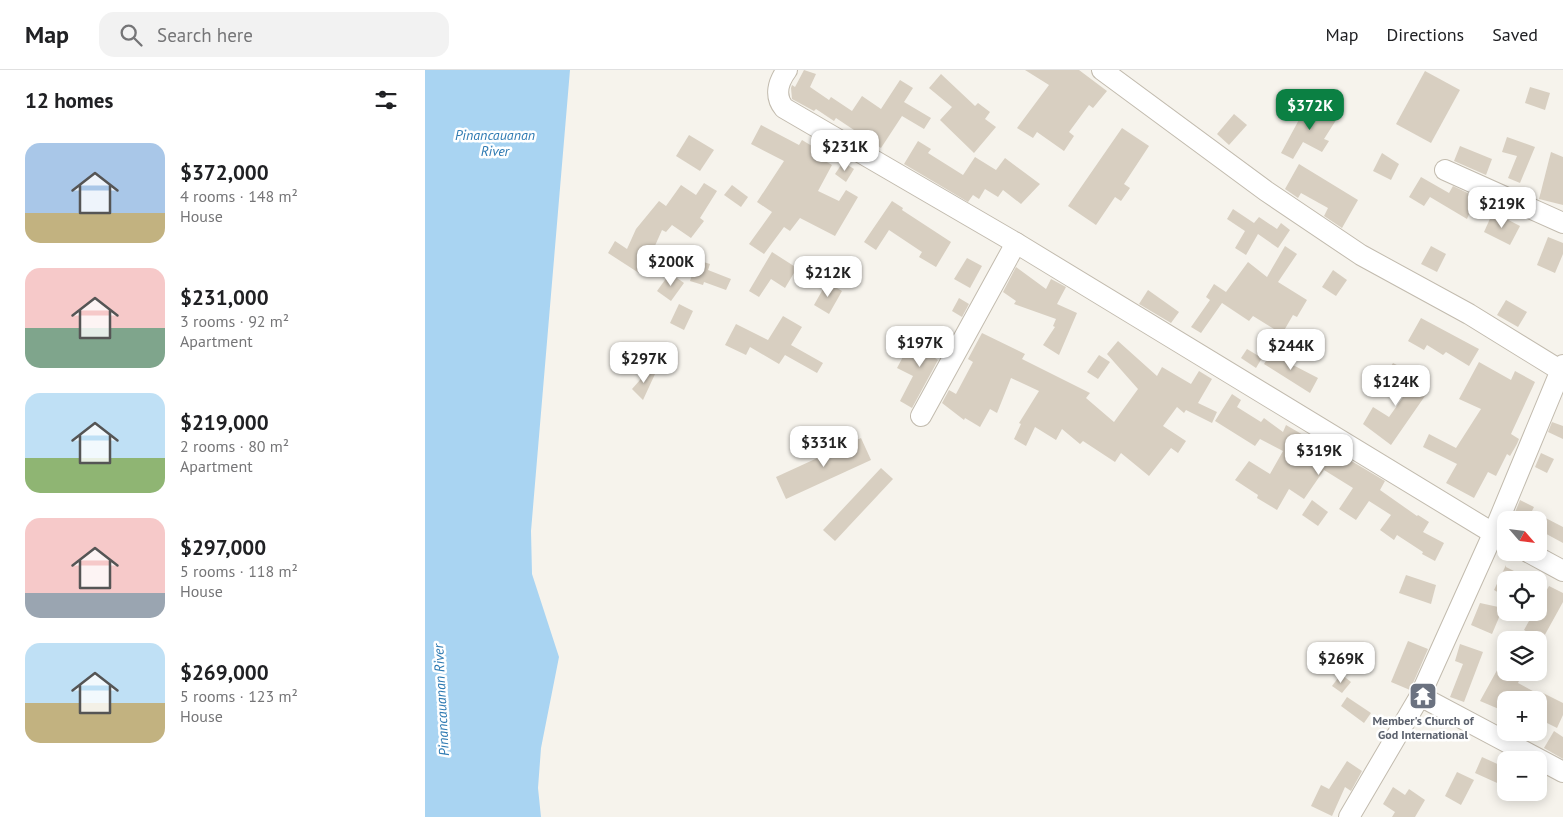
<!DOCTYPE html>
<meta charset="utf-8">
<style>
body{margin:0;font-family:"PT Sans",sans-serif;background:#f2f2f2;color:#202124;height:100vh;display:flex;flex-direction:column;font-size:19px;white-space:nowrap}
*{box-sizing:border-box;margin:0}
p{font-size:16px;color:#757577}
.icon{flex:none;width:28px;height:28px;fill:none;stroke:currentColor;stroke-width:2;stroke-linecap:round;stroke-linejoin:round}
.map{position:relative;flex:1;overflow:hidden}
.side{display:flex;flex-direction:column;background:#fff;width:425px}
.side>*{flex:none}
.needle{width:32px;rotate:118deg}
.controls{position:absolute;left:1072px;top:441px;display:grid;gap:10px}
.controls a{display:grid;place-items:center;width:50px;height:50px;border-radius:10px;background:#fff;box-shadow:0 2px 12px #0003;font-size:25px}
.price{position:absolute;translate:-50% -42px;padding:0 11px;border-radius:10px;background:#fff;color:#222;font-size:16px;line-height:32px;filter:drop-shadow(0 1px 2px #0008)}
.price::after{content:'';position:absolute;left:50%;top:30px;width:15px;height:11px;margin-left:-8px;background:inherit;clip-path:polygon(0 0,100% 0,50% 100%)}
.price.on{background:#0b8043;color:#fff}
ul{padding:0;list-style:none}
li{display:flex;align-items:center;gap:15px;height:125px;padding:0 25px}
li span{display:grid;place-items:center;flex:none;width:140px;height:100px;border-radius:15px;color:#555}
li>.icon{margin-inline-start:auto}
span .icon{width:60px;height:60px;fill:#fffc;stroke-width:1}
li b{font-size:21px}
h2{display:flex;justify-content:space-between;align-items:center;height:60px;padding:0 25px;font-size:21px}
header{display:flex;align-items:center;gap:30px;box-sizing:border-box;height:70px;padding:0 25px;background:#fff;border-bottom:1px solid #e0e0e0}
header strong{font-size:24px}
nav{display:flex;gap:28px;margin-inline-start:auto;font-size:18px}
.search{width:350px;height:45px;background:#f2f2f2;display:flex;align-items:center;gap:12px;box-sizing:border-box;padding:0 18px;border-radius:15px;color:#757577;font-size:19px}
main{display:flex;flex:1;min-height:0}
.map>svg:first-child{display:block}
.water{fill:#a9d4f2}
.building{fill:#d8cfc1}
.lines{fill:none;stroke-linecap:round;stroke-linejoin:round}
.minor-casing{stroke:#c2bbae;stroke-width:22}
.minor{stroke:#fff;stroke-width:20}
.labels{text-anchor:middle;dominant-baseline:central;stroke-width:5;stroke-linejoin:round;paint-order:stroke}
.worship-label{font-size:12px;font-weight:bold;fill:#5b616d;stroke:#fff}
.water-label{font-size:14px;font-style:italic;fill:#2e7ab2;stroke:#fff}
</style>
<header>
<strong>Map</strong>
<div class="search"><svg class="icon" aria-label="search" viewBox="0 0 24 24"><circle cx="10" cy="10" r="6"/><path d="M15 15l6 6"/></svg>Search here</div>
<nav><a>Map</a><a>Directions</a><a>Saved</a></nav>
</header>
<main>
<section class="side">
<h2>12 homes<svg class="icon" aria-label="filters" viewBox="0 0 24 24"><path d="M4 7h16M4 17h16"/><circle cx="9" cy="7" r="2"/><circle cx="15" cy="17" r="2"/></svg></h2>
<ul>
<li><span style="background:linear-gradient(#a9c7e8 70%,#c2b280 0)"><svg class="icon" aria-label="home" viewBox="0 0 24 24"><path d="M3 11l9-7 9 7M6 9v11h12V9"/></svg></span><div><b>$372,000</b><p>4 rooms · 148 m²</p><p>House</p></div></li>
<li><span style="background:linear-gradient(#f6c9c9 60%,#7fa58c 0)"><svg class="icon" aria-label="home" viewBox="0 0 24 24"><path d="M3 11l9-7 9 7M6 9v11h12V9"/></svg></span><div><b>$231,000</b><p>3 rooms · 92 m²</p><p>Apartment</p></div></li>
<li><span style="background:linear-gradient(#bfe0f5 65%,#8fb573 0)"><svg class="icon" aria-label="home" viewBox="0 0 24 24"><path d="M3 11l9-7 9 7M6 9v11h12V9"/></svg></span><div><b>$219,000</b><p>2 rooms · 80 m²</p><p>Apartment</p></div></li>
<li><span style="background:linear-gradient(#f6c9c9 75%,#9aa5b1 0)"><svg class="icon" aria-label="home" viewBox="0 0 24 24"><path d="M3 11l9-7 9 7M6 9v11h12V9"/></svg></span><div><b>$297,000</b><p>5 rooms · 118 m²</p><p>House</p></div></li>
<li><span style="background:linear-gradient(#bfe0f5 60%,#c2b280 0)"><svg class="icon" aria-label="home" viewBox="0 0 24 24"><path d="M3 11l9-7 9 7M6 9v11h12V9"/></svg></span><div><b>$269,000</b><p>5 rooms · 123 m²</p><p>House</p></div></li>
</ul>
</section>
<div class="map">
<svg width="1138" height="747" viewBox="0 0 1138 747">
<rect width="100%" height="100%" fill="#f6f3ec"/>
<!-- water -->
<path class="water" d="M 0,0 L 145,0 L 106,461 L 107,504 L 134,587 L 116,678 L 113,718 L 116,747 L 0,747 Z"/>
<!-- building -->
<g class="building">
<path d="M 379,0 L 391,4 L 385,17 L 404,30 L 406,27 L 427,41 L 437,26 L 456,39 L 475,10 L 488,18 L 479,32 L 506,48 L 499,59 L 477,46 L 456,78 L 411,48 L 409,51 L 391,39 L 389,41 L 367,29 L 366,18 L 367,15 L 370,17 Z"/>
<path d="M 600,0 L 654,0 L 682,21 L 668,38 L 664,35 L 644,62 L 649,66 L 639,81 L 612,62 L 608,68 L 592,58 L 624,15 Z"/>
<path d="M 1000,1 L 1035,20 L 1006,73 L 971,54 Z"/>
<path d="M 516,4 L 550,36 L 553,33 L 565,42 L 560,49 L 571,57 L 549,83 L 515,50 L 527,37 L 504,18 Z"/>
<path d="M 1105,17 L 1125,23 L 1120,40 L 1100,33 Z"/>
<path d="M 883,33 L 898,41 L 899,38 L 913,47 L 899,69 L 904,71 L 897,82 L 878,72 L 868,89 L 856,83 Z"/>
<path d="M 809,44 L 822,55 L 804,75 L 792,64 Z"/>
<path d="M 336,55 L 374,75 L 377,70 L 392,79 L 388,84 L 407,95 L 393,121 L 414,131 L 421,120 L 433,127 L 410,166 L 375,148 L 365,161 L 359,157 L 339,184 L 324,174 L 347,142 L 332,132 L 359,91 L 326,74 Z"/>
<path d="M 697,58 L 724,76 L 699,114 L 705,118 L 696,131 L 690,127 L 671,155 L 643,136 Z"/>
<path d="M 264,65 L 289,80 L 275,101 L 251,86 Z"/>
<path d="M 1082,67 L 1110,77 L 1095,113 L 1083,108 L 1092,86 L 1077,82 Z"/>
<path d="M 493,71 L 506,79 L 503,83 L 538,105 L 550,87 L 571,100 L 580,88 L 615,114 L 596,134 L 578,120 L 573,127 L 560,119 L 554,129 L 548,125 L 543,132 L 479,94 Z"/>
<path d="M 1035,76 L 1067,89 L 1061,105 L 1029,91 Z"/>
<path d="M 1126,82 L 1138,87 L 1138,135 L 1114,129 Z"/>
<path d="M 957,83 L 974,94 L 966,110 L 948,101 Z"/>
<path d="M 418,92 L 429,99 L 421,112 L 410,104 Z"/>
<path d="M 874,94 L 933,130 L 917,158 L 899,146 L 903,138 L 876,123 L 873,128 L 860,119 Z"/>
<path d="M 996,107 L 1024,123 L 1028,116 L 1051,127 L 1042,149 L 1005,127 L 999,136 L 984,127 Z"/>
<path d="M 279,113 L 292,121 L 275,148 L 279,151 L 266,168 L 247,155 L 241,162 L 237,160 L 217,205 L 183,183 L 190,171 L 202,179 L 211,159 L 234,131 L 241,136 L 256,115 L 271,125 Z"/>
<path d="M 307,115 L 323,127 L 316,137 L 299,125 Z"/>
<path d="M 467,131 L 478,138 L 477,140 L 526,172 L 511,197 L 494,187 L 497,182 L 464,160 L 451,180 L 439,172 Z"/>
<path d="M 808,139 L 829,153 L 834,147 L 852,159 L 856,153 L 865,160 L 853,178 L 833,164 L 821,185 L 810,178 L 820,161 L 802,149 Z"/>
<path d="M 1068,142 L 1095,156 L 1085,175 L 1059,162 Z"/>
<path d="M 1123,167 L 1138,173 L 1138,184 L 1130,203 L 1112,195 Z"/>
<path d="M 860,176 L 872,184 L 853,212 L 882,230 L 872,247 L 868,245 L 857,264 L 828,246 L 824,251 L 797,233 L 776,263 L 766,257 L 785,230 L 781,227 L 789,214 L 801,222 L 823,192 L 842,207 Z"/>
<path d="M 1006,176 L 1021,184 L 1012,202 L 996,194 Z"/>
<path d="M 347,182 L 372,198 L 360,218 L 346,209 L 334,227 L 324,221 Z"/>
<path d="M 542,188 L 557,196 L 545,218 L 529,209 Z"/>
<path d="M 272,190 L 285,194 L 283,200 L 306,209 L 301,220 L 279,212 L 278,215 L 265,211 Z"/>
<path d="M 591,197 L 621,219 L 626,209 L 641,217 L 632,234 L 652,243 L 634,285 L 618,275 L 630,257 L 628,256 L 631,249 L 589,234 L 591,231 L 578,222 Z"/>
<path d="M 908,200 L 922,210 L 911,226 L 897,217 Z"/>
<path d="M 245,203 L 259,213 L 246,231 L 232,221 Z"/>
<path d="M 402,212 L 417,221 L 404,244 L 389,235 Z"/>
<path d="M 723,220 L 754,242 L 746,253 L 714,234 Z"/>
<path d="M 534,228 L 544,234 L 537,247 L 527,241 Z"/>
<path d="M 1081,230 L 1102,242 L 1093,257 L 1072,245 Z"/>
<path d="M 254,234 L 268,241 L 259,260 L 245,253 Z"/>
<path d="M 358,246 L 377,257 L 366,275 L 398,293 L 392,303 L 360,285 L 354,294 L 325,277 L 321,285 L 300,275 L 311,254 L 343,270 Z"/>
<path d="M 996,248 L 1054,279 L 1044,296 L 1021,282 L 1018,285 L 1002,275 L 999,280 L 983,271 Z"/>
<path d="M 506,262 L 521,270 L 510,288 L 513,290 L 487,338 L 475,331 L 488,306 L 472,298 L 480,283 L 490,288 Z"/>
<path d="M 557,263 L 600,284 L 597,289 L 665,323 L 661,328 L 689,352 L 713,319 L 682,284 L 693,271 L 732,306 L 737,297 L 766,314 L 774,301 L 787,309 L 773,333 L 792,342 L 787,353 L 761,340 L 759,343 L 752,337 L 738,356 L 761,371 L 753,383 L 746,378 L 724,406 L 696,383 L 690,392 L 658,371 L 655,374 L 637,359 L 631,370 L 610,357 L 601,376 L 589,369 L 596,354 L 594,353 L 614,321 L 586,308 L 572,343 L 565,339 L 555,357 L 540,348 L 539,350 L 517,333 L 524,320 L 531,324 L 548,292 L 543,289 Z"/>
<path d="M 822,279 L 837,288 L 831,298 L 816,288 Z"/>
<path d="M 848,280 L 868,292 L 866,294 L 893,308 L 885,323 L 839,294 Z"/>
<path d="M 674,285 L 685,292 L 673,309 L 662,302 Z"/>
<path d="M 1054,292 L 1086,310 L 1090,301 L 1110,312 L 1086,364 L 1094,369 L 1092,374 L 1085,386 L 1082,384 L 1071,406 L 1063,402 L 1049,428 L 1021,413 L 1032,394 L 998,377 L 1004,364 L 1031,378 L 1056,339 L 1034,329 Z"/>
<path d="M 968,293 L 983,301 L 979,307 L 1002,323 L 966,375 L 938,354 L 948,337 L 964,347 L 981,323 L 958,310 Z"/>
<path d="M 220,300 L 230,304 L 218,330 L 207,319 L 215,310 Z"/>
<path d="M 807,324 L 816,330 L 812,337 L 836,352 L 839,348 L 858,362 L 861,355 L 880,366 L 881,364 L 960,411 L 955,420 L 992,446 L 993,445 L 1004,452 L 998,462 L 1019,473 L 1010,491 L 997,484 L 998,482 L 972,465 L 969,470 L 955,460 L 966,445 L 944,431 L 931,450 L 914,439 L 928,418 L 899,400 L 879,429 L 864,419 L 852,440 L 832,428 L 833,425 L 810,410 L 824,391 L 845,404 L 858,381 L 835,369 L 830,376 L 790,351 Z"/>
<path d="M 1127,352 L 1138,356 L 1138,369 L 1123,362 Z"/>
<path d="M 436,368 L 446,390 L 361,429 L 351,407 Z"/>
<path d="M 1116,383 L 1129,389 L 1122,403 L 1110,397 Z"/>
<path d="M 456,398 L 468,409 L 410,471 L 398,460 Z"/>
<path d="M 887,430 L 903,442 L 893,456 L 877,445 Z"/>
<path d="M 1095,430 L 1109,437 L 1107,441 L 1138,457 L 1138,473 L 1114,460 L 1114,450 L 1087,450 Z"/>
<path d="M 1081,495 L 1081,497 L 1107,510 L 1081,510 L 1081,527 L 1069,520 Z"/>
<path d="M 981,505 L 1011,515 L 1006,534 L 974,523 Z"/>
<path d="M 1124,516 L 1138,523 L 1138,532 L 1117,570 L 1099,560 L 1109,542 L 1114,542 L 1114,534 Z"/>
<path d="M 1055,533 L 1078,538 L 1067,564 L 1046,555 Z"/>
<path d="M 983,571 L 1003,579 L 985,620 L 966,612 Z"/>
<path d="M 1035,574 L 1058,582 L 1039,632 L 1025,627 L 1038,594 L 1030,591 Z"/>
<path d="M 1081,584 L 1081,602 L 1098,602 L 1093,613 L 1117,626 L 1118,623 L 1138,633 L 1138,645 L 1132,658 L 1114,649 L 1114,630 L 1081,630 L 1081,642 L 1055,631 Z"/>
<path d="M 916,604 L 926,612 L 917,623 L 907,616 Z"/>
<path d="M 922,627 L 946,643 L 939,653 L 916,636 Z"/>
<path d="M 1129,661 L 1138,667 L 1138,689 L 1119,678 Z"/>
<path d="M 1057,687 L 1079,697 L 1076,702 L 1081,704 L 1081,717 L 1050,703 Z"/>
<path d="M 922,691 L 937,701 L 926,721 L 920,717 L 907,746 L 886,736 L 896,715 L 904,719 Z"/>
<path d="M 1032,702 L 1049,710 L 1036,735 L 1020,726 Z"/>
<path d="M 968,717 L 980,725 L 984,719 L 1000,730 L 990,747 L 967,747 L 970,742 L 958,734 Z"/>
</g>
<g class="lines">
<defs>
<g id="minor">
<path d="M 362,0 C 353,12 349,26 359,38 L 591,173 L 1081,471"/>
<path d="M 677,0 L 841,121 L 936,185 L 1044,244 L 1138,302"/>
<path d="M 1020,100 L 1138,153"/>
<path d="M 496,346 L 591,173"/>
<path d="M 1103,482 L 1138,501"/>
<path d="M 995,626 L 1138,702"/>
<path d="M 924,747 L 995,626 L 1068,464 L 1138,295"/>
</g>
</defs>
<!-- minor casing -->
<use href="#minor" class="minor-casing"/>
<!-- minor -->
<use href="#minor" class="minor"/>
</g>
<!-- icons -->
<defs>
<symbol id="temple-square" viewBox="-11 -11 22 22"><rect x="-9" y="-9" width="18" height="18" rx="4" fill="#6b7280" stroke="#fff"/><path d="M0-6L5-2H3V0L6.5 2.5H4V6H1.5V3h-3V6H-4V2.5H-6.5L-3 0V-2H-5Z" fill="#fff"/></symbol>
</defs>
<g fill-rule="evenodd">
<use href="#temple-square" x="982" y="610" width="32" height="32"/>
</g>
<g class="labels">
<!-- worship labels -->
<g class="worship-label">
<text x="998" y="650">Member's Church of<tspan x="998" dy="14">God International</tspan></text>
</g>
<!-- water labels -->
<g class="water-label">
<text x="70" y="65">Pinancauanan<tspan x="70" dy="16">River</tspan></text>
<text transform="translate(16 630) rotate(-93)">Pinancauanan River</text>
</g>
</g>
</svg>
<div class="controls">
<a><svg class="needle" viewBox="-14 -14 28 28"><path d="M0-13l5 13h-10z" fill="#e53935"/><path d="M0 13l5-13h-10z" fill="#757577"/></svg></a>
<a><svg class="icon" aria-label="locate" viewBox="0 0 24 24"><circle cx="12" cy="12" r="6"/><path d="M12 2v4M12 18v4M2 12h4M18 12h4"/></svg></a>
<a><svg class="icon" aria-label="layers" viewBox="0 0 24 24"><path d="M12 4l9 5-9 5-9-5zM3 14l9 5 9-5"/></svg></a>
<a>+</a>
<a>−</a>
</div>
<b class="price on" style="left:885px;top:61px">$372K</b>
<b class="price" style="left:420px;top:102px">$231K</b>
<b class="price" style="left:1077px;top:159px">$219K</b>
<b class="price" style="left:246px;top:217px">$200K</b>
<b class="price" style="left:403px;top:228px">$212K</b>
<b class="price" style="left:495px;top:298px">$197K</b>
<b class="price" style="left:866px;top:301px">$244K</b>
<b class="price" style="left:219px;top:314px">$297K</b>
<b class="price" style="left:971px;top:337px">$124K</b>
<b class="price" style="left:399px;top:398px">$331K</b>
<b class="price" style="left:894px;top:406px">$319K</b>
<b class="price" style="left:916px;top:614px">$269K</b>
</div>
</main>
